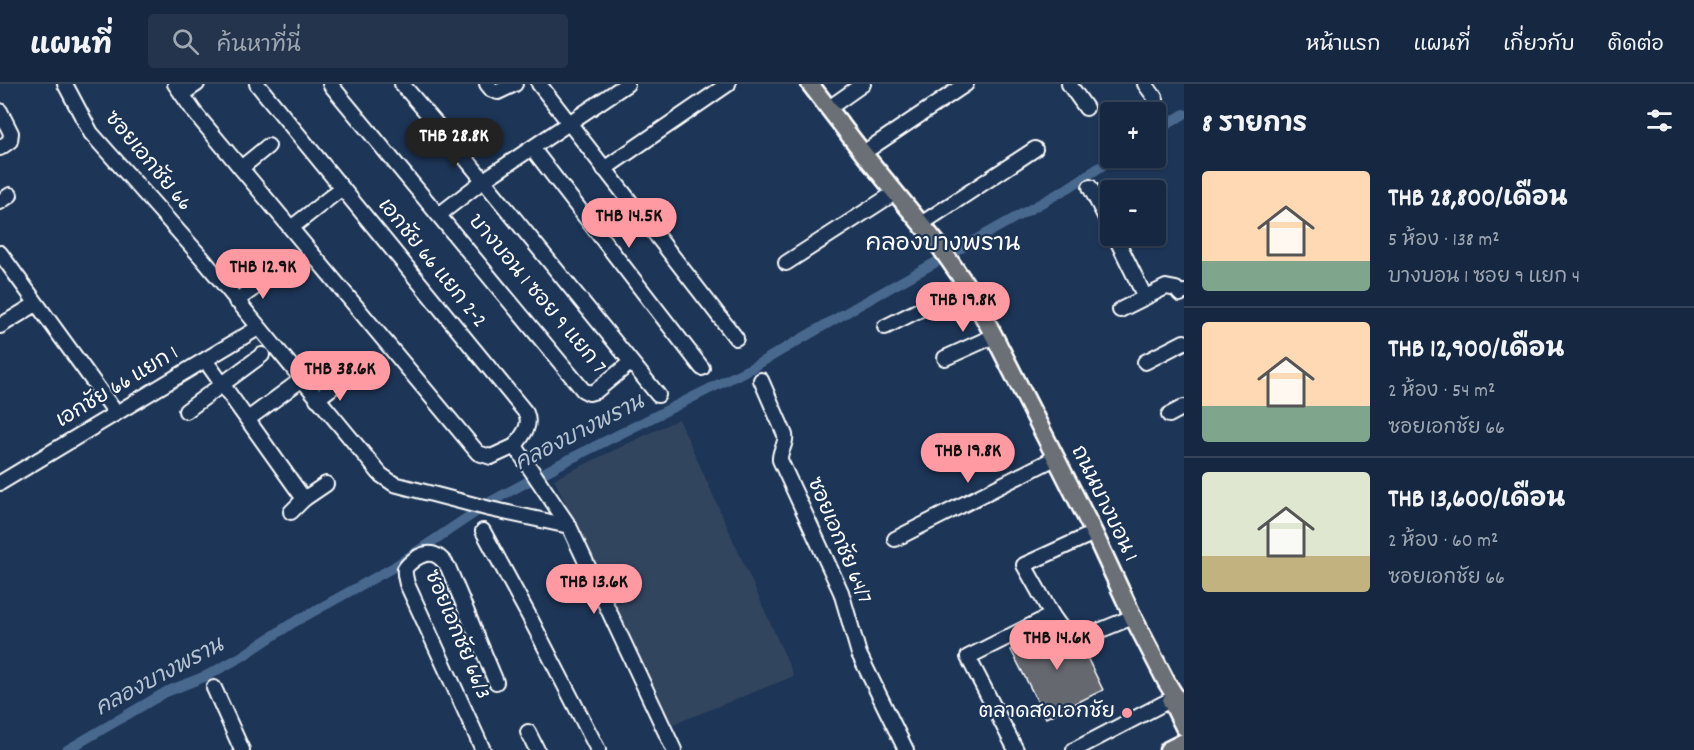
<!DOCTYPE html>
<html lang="th">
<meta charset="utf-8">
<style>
body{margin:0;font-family:Dekko,"Playpen Sans Thai",sans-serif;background:#23344c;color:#f1f3f6;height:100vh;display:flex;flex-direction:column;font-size:22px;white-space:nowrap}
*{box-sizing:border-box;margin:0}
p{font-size:20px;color:#9ea6b1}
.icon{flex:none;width:33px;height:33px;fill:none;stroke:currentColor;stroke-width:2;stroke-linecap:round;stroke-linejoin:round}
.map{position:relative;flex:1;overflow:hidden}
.panel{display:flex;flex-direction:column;background:#162841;width:510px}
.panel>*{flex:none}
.controls{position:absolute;left:1100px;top:18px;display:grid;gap:12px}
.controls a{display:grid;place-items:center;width:66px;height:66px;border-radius:6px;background:#162841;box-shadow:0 2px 4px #0004,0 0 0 2px #35445a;font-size:30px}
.price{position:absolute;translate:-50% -51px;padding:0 14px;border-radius:21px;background:#ff9aa2;color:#111;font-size:20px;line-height:39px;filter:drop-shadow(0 2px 3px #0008)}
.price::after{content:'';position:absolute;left:50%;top:36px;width:18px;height:14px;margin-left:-9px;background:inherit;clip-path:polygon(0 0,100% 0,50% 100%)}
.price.on{background:#222;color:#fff}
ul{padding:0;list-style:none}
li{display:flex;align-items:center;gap:18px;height:150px;padding:0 18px}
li+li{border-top:2px solid #35445a}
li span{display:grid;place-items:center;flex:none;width:168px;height:120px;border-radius:6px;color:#555}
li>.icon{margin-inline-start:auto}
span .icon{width:72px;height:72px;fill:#fffc;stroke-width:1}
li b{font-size:26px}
h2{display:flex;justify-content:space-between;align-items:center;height:72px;padding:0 18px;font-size:26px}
header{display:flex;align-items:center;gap:36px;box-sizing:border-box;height:84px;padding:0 30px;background:#162841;border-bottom:2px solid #35445a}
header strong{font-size:28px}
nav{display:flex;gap:33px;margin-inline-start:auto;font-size:21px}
.search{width:420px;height:54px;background:#23344c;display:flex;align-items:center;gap:15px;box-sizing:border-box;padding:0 21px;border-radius:6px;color:#9ea6b1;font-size:22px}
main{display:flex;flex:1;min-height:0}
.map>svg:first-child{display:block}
.built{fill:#33445e}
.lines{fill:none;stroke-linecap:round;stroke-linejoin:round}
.canal{stroke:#48688e;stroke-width:10}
.building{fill:#666870;stroke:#fff;stroke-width:1.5}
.minor-casing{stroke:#fff;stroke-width:18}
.major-casing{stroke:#fff;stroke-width:21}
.minor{stroke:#1d3557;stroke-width:14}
.major{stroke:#6b6f75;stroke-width:16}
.poi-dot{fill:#ff9aa2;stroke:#1d3557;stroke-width:2}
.labels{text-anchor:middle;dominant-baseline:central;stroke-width:4.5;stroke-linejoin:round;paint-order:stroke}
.street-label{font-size:21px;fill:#fff;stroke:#1d3557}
.poi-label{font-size:21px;fill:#fff;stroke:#1d3557;text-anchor:end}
.water-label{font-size:22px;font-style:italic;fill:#b6c3d2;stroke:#1d3557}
.quarter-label{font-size:24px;fill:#fff;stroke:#1d3557}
</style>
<header>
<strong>แผนที่</strong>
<div class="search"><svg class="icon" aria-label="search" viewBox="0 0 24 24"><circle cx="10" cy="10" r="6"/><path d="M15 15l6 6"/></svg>ค้นหาที่นี่</div>
<nav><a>หน้าแรก</a><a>แผนที่</a><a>เกี่ยวกับ</a><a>ติดต่อ</a></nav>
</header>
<main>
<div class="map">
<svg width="1184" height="666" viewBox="0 0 1184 666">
<rect width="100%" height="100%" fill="#1d3557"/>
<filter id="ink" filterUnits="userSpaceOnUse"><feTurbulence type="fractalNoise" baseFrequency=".0167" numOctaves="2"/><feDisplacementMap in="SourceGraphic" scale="12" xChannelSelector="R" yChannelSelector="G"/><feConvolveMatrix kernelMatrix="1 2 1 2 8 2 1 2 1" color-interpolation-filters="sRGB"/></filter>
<g filter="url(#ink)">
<!-- built -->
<path class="built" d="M 679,335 L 794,592 L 669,642 L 554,395 Z"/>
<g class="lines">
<!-- canal -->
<g class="canal">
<path d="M 1155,48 L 1184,30"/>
<path d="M 67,666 L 166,608 L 206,592 L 241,573 L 291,540 L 394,483 L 492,417 L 562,379 L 753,283 L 856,223 L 1068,104 L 1114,74"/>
</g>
</g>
<!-- building -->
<path class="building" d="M 1059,542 L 1080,559 L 1103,606 L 1046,634 L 1011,566 Z"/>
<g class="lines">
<defs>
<g id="minor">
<path d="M 65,0 L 91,49 L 202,174 L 381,391 L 394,400 L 490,425 L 569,442 L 674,666"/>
<path d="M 175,0 L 195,29 L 478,369 L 491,373 L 515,362"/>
<path d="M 257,0 L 526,329 C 532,342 522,352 515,362"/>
<path d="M 330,0 L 583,306 L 589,309 L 596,307 L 630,279"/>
<path d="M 402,0 L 439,43"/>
<path d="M 487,0 L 492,6 L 498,8 L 515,0"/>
<path d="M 539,0 L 736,254"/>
<path d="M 1069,0 L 1086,24"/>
<path d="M 1145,0 L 1156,15"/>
<path d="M 182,10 L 197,0"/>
<path d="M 829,24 L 863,0"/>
<path d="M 0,27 L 11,49 L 10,57 L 0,64"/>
<path d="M 449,54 L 658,311"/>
<path d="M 532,64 L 702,284"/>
<path d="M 863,69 L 966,0"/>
<path d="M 241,84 L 268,62"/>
<path d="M 604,85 L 728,0"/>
<path d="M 1090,103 L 1110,142"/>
<path d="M 0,118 L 10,111"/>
<path d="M 440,130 L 484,96 L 627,0"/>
<path d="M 921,140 L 1035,65"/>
<path d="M 291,144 L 342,104"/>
<path d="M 1115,152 L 1145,213"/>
<path d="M 0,169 L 116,329"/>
<path d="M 786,179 L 896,108"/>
<path d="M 236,217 L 272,191"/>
<path d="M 1120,226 L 1166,203 L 1176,205 L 1180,210 L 1184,208"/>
<path d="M 0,242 L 36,220"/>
<path d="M 885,243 L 967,202"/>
<path d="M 945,274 L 994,252"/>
<path d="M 1145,278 L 1184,258"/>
<path d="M 210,283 L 304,415"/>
<path d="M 761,296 L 785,351 C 787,360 779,367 780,376 L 841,508 L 859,570 L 906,666"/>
<path d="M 317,315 L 343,295"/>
<path d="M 186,327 L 262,271"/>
<path d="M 1169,331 L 1184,323"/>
<path d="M 248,335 L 301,296"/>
<path d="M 515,362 L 569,442"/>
<path d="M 0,399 L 258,244"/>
<path d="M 291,428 L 304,415 L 326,400"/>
<path d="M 483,447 L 529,532 L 598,666"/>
<path d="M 895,455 L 1055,374"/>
<path d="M 1052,531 C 1062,545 1065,553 1084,553 L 1133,533"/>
<path d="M 214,604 L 242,666"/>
<path d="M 528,648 L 537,666"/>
<path d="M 483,666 L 407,500 C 406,495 404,490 405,485 C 407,481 411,478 415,475 C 430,465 439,470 448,483 L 496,598"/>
<path d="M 1016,666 L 968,573 L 1052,531 L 1024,481 L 1094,449"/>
<path d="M 1074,666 L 1170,616"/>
</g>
<g id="major">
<path d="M 810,0 L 863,69 L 940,163 L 967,202 L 994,252 L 1094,449 L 1133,533 L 1167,599 L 1184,626"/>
<path d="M 1171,617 L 1184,643"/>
<path d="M 1168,666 L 1184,658"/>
</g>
</defs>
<!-- minor casing -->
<use href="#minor" class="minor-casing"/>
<!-- major casing -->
<use href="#major" class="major-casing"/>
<!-- minor -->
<use href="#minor" class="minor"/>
<!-- major -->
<use href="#major" class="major"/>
</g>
</g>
<!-- markers -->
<circle class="poi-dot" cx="1127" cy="629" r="6"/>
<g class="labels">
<!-- street labels -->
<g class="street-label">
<text transform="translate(147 78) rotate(50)">ซอยเอกชัย 66</text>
<text transform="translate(431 180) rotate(51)">เอกชัย 66 แยก 2-2</text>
<text transform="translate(536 211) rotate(50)">บางบอน 1 ซอย 9 แยก 7</text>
<text transform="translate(118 304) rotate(-31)">เอกชัย 66 แยก 1</text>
<text transform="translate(1103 420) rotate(64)">ถนนบางบอน 1</text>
<text transform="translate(838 457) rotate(67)">ซอยเอกชัย 64/7</text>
<text transform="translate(456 551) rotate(67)">ซอยเอกชัย 66/3</text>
</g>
<!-- poi labels -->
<g class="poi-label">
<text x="1115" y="629">ตลาดสดเอกชัย</text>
</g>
<!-- water labels -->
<g class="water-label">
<text transform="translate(580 350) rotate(-27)">คลองบางพราน</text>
<text transform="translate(160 594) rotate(-28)">คลองบางพราน</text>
</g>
<!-- quarter labels -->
<g class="quarter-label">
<text x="943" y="161">คลองบางพราน</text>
</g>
</g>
</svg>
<div class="controls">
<a>+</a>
<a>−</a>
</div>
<b class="price on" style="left:454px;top:85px">THB 28.8K</b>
<b class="price" style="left:629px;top:165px">THB 14.5K</b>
<b class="price" style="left:263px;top:216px">THB 12.9K</b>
<b class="price" style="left:963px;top:249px">THB 19.8K</b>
<b class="price" style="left:340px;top:318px">THB 38.6K</b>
<b class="price" style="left:968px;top:400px">THB 19.8K</b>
<b class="price" style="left:594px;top:531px">THB 13.6K</b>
<b class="price" style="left:1057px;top:587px">THB 14.6K</b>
</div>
<section class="panel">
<h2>8 รายการ<svg class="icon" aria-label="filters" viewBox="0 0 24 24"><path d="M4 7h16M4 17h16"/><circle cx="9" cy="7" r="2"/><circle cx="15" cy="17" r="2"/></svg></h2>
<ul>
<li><span style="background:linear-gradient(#ffd9b3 75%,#7fa58c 0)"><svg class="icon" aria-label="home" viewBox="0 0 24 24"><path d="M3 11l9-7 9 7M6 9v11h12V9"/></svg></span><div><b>THB 28,800/เดือน</b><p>5 ห้อง · 138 m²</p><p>บางบอน 1 ซอย 9 แยก 4</p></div></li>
<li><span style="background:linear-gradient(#ffd9b3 70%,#7fa58c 0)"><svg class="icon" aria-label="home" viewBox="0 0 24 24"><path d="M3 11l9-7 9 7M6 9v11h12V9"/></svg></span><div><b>THB 12,900/เดือน</b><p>2 ห้อง · 54 m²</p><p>ซอยเอกชัย 66</p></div></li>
<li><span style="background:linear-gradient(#dfe7d0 70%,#c2b280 0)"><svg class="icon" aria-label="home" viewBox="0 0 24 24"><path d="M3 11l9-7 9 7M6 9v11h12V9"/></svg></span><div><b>THB 13,600/เดือน</b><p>2 ห้อง · 60 m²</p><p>ซอยเอกชัย 66</p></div></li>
</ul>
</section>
</main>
